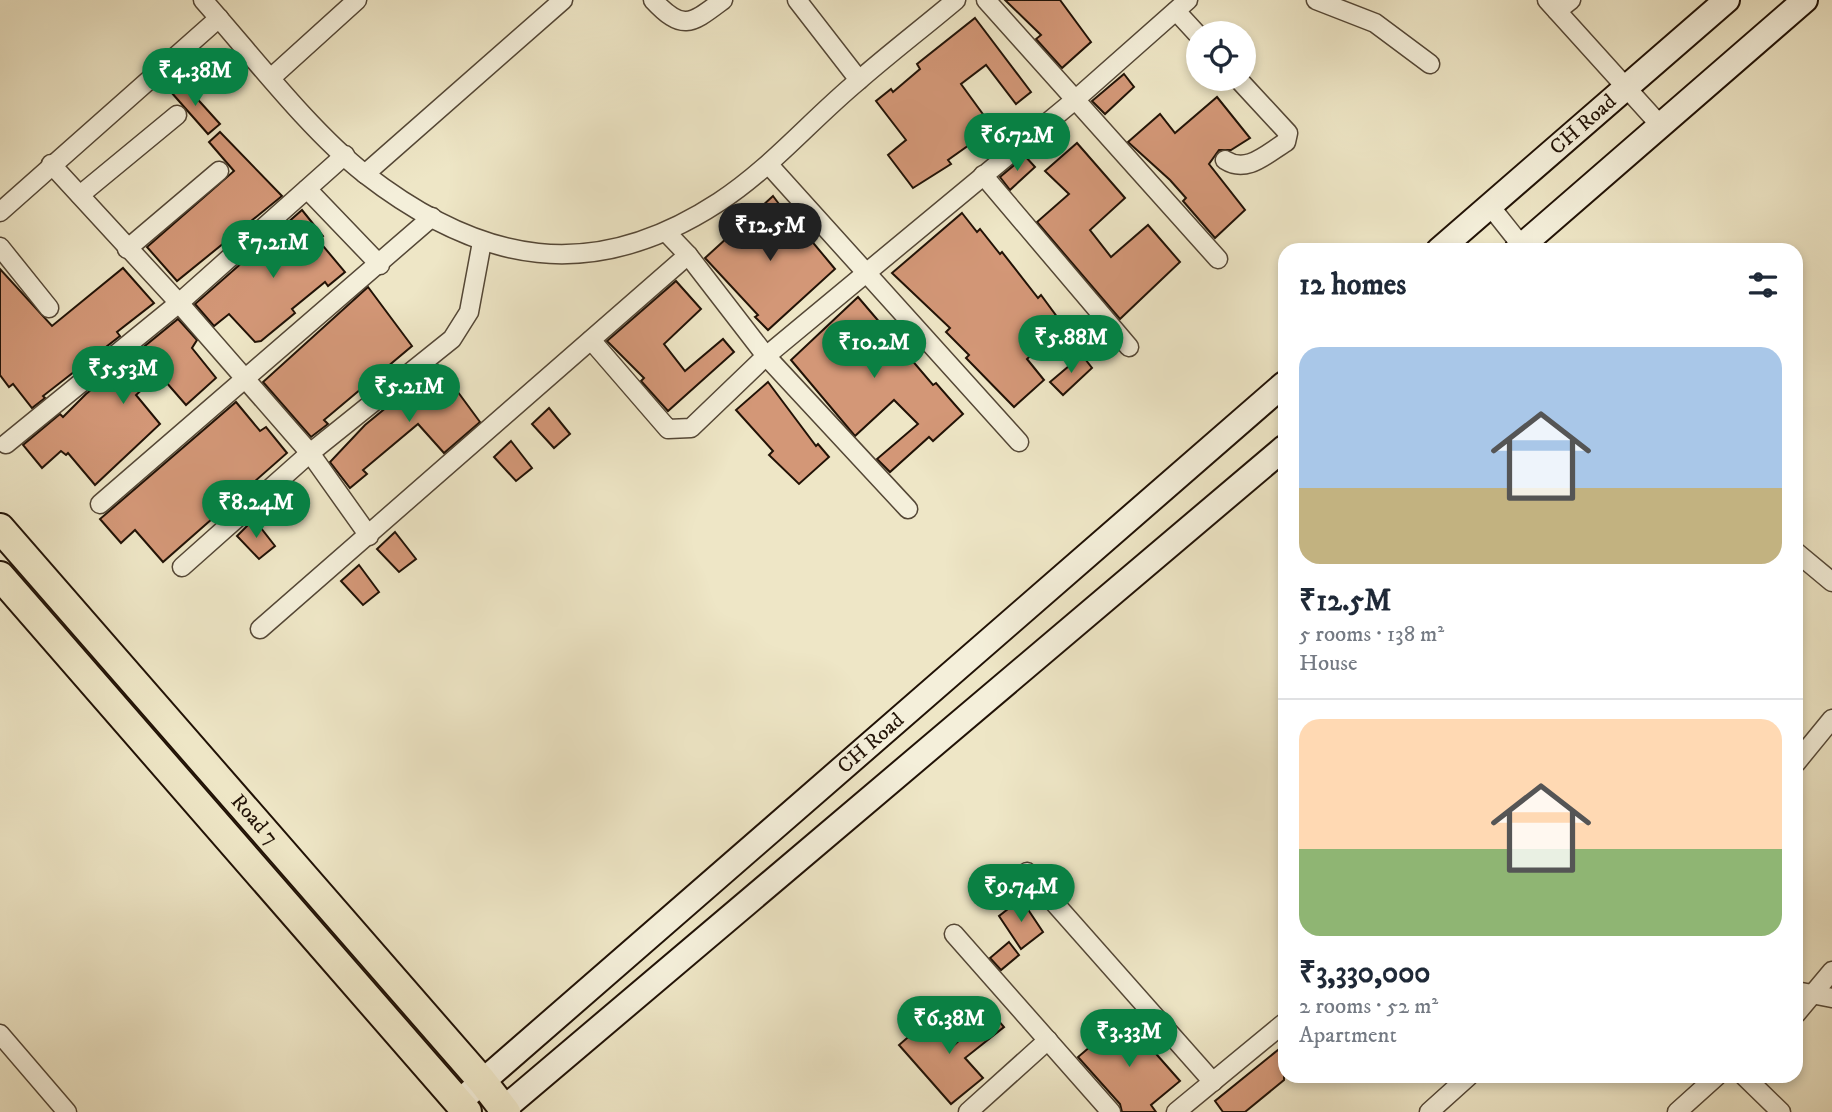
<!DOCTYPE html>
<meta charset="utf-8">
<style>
body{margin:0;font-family:"IM FELL DW Pica",serif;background:#f6f6f7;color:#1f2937;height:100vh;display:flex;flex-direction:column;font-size:26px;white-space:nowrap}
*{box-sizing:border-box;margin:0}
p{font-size:23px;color:#747a83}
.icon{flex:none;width:38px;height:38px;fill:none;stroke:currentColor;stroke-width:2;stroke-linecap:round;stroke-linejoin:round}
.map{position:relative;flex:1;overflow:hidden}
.drawer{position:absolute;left:1278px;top:243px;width:525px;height:840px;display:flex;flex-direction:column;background:#fff;border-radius:21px;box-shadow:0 4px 10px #0003}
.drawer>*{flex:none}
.fabs{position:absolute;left:1186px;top:21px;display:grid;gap:14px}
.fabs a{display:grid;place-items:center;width:70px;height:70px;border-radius:50%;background:#fff;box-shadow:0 4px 10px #0003;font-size:35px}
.price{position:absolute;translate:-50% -60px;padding:0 16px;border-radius:24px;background:#0b8043;color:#fff;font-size:23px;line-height:46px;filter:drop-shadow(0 2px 4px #0008)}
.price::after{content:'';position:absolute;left:50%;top:42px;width:21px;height:16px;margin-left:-10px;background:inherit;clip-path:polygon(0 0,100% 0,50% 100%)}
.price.active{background:#222;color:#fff}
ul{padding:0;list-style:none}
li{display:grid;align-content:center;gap:14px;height:371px;padding:0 21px}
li+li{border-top:2px solid #e0e1e3}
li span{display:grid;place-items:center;height:217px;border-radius:21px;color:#555}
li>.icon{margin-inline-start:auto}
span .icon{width:126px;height:126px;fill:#fffc;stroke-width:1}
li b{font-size:30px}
h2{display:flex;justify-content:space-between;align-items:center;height:84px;padding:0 21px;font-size:30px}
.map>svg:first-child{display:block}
.building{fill:#d39777;stroke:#211206;stroke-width:2}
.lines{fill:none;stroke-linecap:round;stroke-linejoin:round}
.street-casing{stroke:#544736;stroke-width:21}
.secondary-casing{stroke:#211206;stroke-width:28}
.primary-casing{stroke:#211206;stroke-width:32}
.street{stroke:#f4efda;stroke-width:18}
.secondary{stroke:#f4efda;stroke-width:24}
.primary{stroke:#eee6c6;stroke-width:28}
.labels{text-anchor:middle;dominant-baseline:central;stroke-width:6;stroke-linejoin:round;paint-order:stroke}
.street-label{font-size:21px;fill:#211206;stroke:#f4efda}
</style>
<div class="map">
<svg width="1832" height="1112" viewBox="0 0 1832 1112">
<rect width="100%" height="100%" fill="#eee6c6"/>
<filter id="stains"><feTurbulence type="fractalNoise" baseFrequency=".00286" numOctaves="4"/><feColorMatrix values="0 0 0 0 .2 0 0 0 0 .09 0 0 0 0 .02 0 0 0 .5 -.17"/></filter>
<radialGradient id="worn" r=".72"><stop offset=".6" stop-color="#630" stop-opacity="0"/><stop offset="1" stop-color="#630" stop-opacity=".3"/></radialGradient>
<!-- building -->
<g class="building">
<path d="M 1005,0 L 1060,0 L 1091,42 L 1062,68 L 1036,39 L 1041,35 Z"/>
<path d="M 975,18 L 1031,92 L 1016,104 L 986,65 L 961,84 L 993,128 L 948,160 L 951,164 L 913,188 L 888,155 L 906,140 L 876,101 L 891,89 L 893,92 L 920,69 L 917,64 Z"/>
<path d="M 1124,74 L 1134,87 L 1105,114 L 1092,101 Z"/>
<path d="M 182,82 L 220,124 L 208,134 L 171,92 Z"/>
<path d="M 1217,97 L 1250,138 L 1231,150 L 1219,150 L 1209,164 L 1245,210 L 1215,238 L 1183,201 L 1186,198 L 1170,180 L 1128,142 L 1160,114 L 1175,133 Z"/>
<path d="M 220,132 L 282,196 L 177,281 L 147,247 L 234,171 L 209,142 Z"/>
<path d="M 1077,143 L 1125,198 L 1090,230 L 1111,257 L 1148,225 L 1180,262 L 1120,319 L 1037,222 L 1069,194 L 1045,171 Z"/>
<path d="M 1025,156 L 1035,167 L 1010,190 L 1000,177 Z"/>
<path d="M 773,196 L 802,235 L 805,233 L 835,269 L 768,330 L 755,317 L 758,315 L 705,258 Z"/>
<path d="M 302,210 L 323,236 L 318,240 L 345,272 L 328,286 L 325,282 L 292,309 L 295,313 L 261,341 L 255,342 L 229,314 L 214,326 L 195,304 Z"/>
<path d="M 962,213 L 977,232 L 980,229 L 1000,254 L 1002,252 L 1038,298 L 1041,295 L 1063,325 L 1027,359 L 1044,380 L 1014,407 L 966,358 L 969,355 L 946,332 L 950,328 L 892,273 Z"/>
<path d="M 123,268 L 154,303 L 117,332 L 120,336 L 43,396 L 45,398 L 32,408 L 13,384 L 9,387 L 0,375 L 0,269 L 52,326 Z"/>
<path d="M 676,281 L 701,309 L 664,344 L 685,371 L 723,339 L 734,352 L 668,411 L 641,381 L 644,378 L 607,341 Z"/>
<path d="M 368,287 L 412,346 L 324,420 L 328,424 L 311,437 L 263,382 Z"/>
<path d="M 858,297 L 933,385 L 936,383 L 963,414 L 933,441 L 929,437 L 890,472 L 877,459 L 918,424 L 894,400 L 855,436 L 791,360 Z"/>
<path d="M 178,319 L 197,340 L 192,348 L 216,378 L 186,405 L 159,374 L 136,395 L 160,424 L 95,485 L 68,453 L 66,455 L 61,451 L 42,468 L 23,445 L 60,414 L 63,417 L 86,394 Z"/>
<path d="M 1082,355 L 1092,368 L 1063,395 L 1050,382 Z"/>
<path d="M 438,365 L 480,422 L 444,453 L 418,424 L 363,470 L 367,474 L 350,488 L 330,462 L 365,425 Z"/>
<path d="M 768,382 L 816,446 L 818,444 L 829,457 L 799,484 L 769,455 L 773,451 L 736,410 Z"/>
<path d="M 236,402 L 260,431 L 266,427 L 287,453 L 163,562 L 135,530 L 121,543 L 100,519 Z"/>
<path d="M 549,408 L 570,434 L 554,448 L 532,424 Z"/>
<path d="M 511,441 L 532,468 L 516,481 L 494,457 Z"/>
<path d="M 254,519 L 275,546 L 259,559 L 237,536 Z"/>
<path d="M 395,532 L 416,559 L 399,572 L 377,549 Z"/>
<path d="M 359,565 L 379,592 L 363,605 L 341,581 Z"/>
<path d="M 1021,899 L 1043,932 L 1021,949 L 999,916 Z"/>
<path d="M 1009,942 L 1019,955 L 1001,970 L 990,958 Z"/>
<path d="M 991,1012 L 1004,1027 L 965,1058 L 983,1078 L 951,1104 L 899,1045 L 929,1019 L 953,1046 Z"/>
<path d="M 1118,1019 L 1130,1034 L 1135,1030 L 1180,1081 L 1151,1105 L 1156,1112 L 1122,1112 L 1120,1104 L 1078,1057 L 1098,1040 L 1095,1037 Z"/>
<path d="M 1284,1045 L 1284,1080 L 1245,1112 L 1223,1112 L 1215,1101 Z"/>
</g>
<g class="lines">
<defs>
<g id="street">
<path d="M 203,0 C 251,54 309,130 365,174 C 481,264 592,285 719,202 C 771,168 811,120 858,81 C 890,53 924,27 956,0"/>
<path d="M 653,0 C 683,32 691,24 723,0"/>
<path d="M 797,0 L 859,80"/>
<path d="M 986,0 L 1218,259"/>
<path d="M 1316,0 L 1375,23 L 1430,64"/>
<path d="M 1547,0 L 1660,125"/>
<path d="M 1176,11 L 1199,36"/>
<path d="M 1557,11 L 1571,0"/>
<path d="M 272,77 L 357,0"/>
<path d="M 1225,160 C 1247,174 1266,154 1286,142 L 1288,133 L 1238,79"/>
<path d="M 51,164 L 179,303 L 310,453 L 369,536"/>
<path d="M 769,165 L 1019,442"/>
<path d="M 365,174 L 563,0"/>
<path d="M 983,175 L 1129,347"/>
<path d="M 307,189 L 380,265"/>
<path d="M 80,195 L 177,115"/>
<path d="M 1490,206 L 1525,250"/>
<path d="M 0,212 L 219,18"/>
<path d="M 666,232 L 688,255 L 766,356 L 908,509"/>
<path d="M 0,247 L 49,308"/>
<path d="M 127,249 L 219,171"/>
<path d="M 591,340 L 668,429 L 691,428 L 766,356 L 1076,99 L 1188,0"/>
<path d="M 6,444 L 179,303 L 345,155"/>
<path d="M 100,504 L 432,217"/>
<path d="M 1796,552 L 1832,582"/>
<path d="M 182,567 L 310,453 L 452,339 L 469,312 L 482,242"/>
<path d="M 260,629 L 688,255"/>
<path d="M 1796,763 L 1832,719"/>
<path d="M 1027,872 L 1213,1082"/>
<path d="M 954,934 L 1111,1112"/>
<path d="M 1796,991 L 1832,998"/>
<path d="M 1796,1014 L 1832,971"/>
<path d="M 0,1034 L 67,1112"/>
<path d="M 1744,1076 L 1781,1112"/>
<path d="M 968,1112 L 1048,1040"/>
<path d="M 1176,1112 L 1284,1023"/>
<path d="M 1429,1112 L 1469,1076"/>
<path d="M 1677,1112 L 1717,1076"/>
</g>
<g id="secondary">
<path id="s1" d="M 1439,250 L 1727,0"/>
<path d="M 1517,250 L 1805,0"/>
<path id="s2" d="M 459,1102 L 1284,384"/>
<path d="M 500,1112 L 1284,448"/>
</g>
<g id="primary">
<path id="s3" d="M 0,528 L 482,1081 L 506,1112"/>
<path d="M 0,576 L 467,1112"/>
</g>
</defs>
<!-- street casing -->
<use href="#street" class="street-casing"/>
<!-- secondary casing -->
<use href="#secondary" class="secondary-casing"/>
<!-- primary casing -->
<use href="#primary" class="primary-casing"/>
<!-- street -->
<use href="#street" class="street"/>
<!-- secondary -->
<use href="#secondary" class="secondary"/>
<!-- primary -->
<use href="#primary" class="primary"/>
</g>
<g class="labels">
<!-- street labels -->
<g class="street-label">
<text stroke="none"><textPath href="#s1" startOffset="191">CH Road</textPath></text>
<text stroke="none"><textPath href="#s2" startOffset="546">CH Road</textPath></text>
<text stroke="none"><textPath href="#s3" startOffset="387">Road 7</textPath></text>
</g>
</g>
<rect width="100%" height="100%" filter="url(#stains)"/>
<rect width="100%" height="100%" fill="url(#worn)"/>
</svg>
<div class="fabs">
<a><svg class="icon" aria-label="locate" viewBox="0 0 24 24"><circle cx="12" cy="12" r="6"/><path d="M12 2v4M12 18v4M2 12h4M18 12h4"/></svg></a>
</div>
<b class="price" style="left:195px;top:108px">₹4.38M</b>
<b class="price" style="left:1017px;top:173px">₹6.72M</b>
<b class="price active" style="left:770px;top:263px">₹12.5M</b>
<b class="price" style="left:273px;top:280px">₹7.21M</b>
<b class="price" style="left:1071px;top:375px">₹5.88M</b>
<b class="price" style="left:874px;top:380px">₹10.2M</b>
<b class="price" style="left:123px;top:406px">₹5.53M</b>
<b class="price" style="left:409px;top:424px">₹5.21M</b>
<b class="price" style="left:256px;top:540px">₹8.24M</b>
<b class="price" style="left:1021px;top:924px">₹9.74M</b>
<b class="price" style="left:949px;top:1056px">₹6.38M</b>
<b class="price" style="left:1129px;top:1069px">₹3.33M</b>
<section class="drawer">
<h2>12 homes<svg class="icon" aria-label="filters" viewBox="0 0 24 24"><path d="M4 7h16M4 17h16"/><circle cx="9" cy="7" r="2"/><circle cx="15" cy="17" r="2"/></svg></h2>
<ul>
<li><span style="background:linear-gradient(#a9c7e8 65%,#c2b280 0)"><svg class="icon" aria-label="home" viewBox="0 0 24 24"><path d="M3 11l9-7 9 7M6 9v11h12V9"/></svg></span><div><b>₹12.5M</b><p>5 rooms · 138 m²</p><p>House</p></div></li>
<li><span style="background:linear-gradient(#ffd9b3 60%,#8fb573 0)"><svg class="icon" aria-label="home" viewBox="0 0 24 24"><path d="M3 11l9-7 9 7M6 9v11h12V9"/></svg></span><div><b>₹3,330,000</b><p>2 rooms · 52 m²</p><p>Apartment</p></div></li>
</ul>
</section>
</div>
